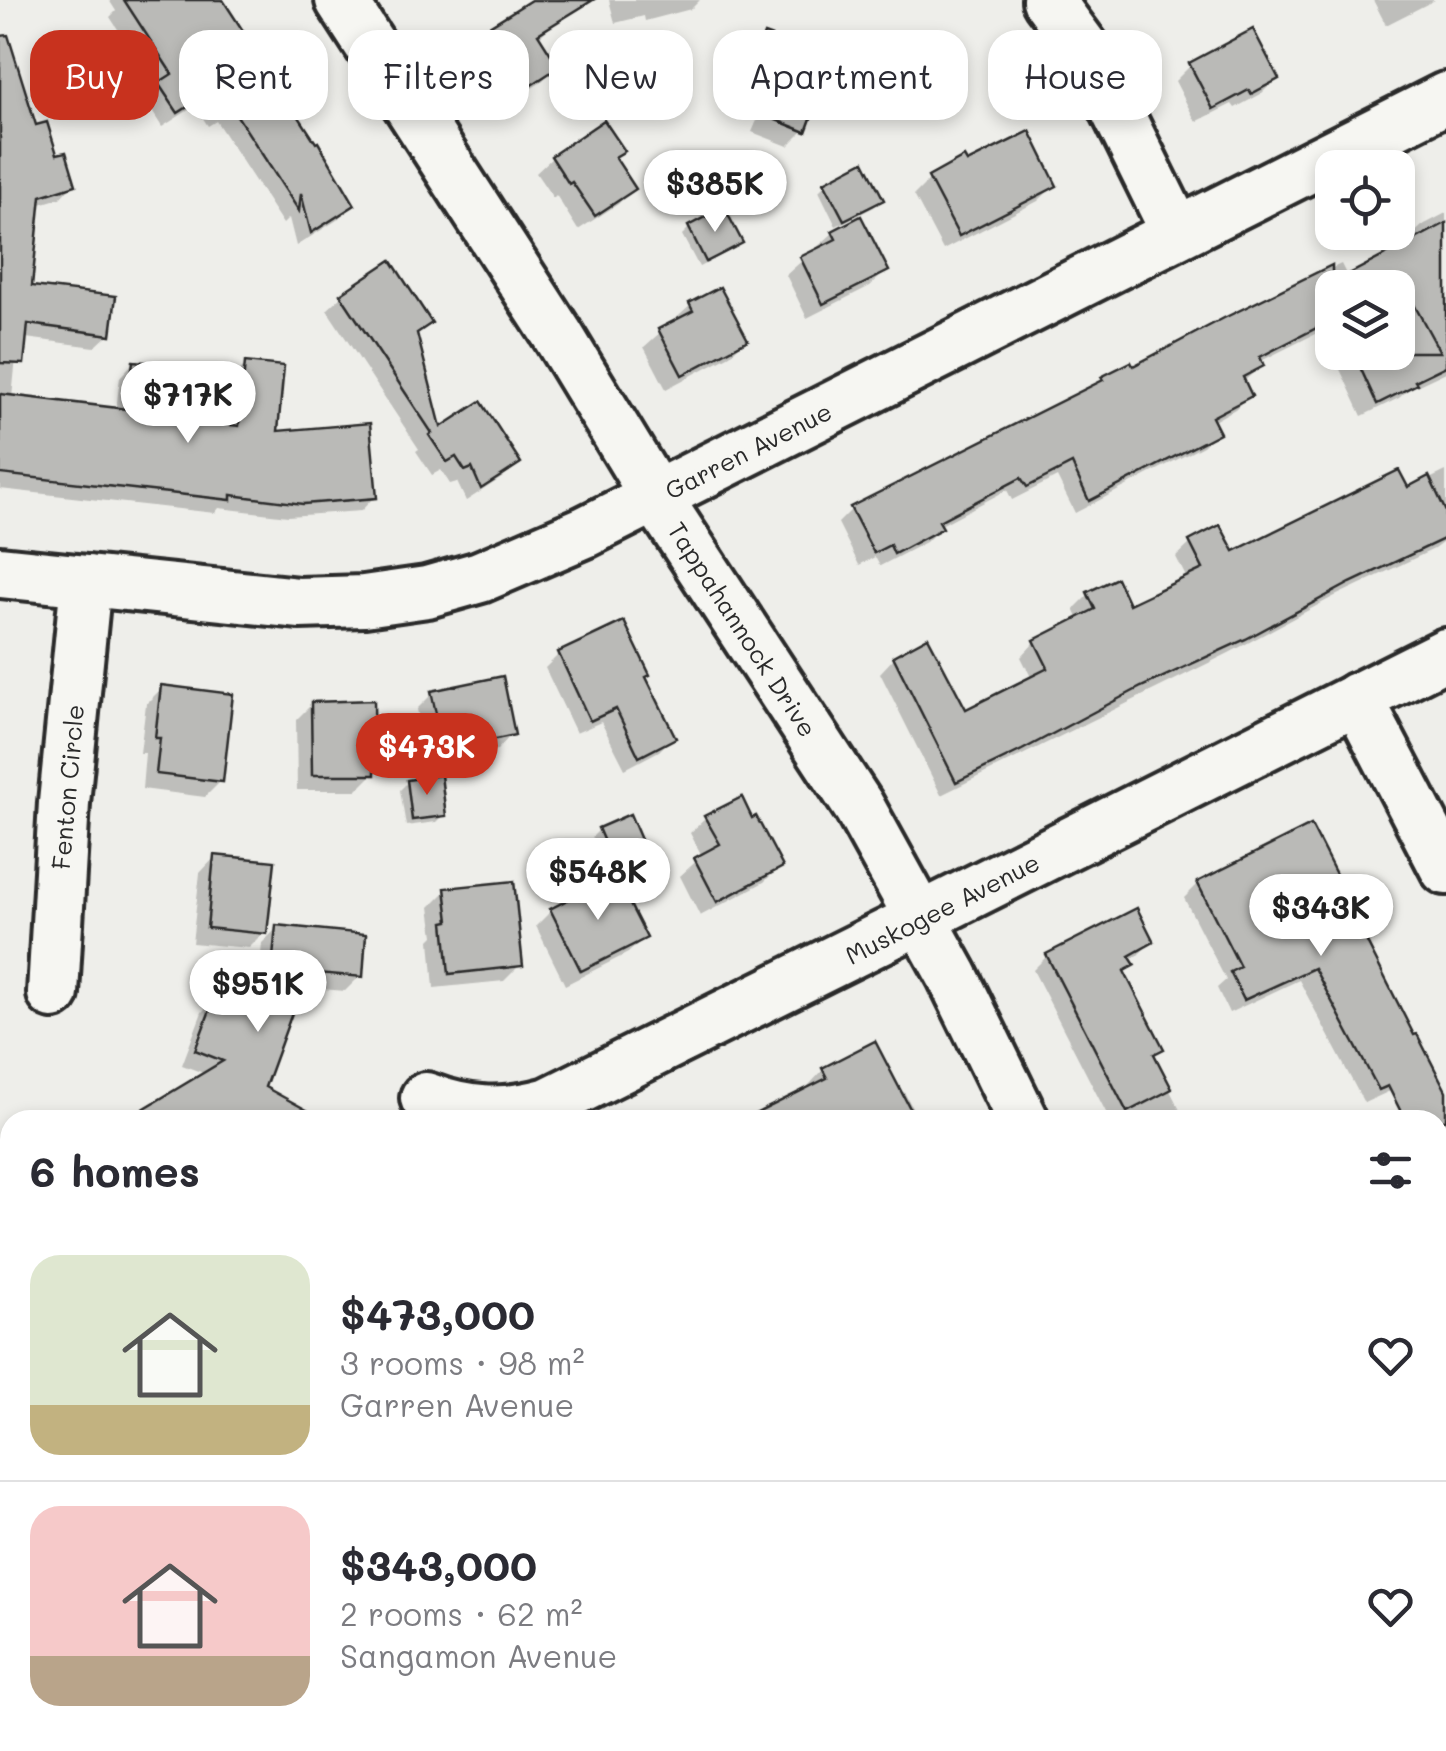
<!DOCTYPE html>
<meta charset="utf-8">
<style>
body{margin:0;font-family:Mali,sans-serif;background:#f2f2f3;color:#2b2b33;height:100vh;display:flex;flex-direction:column;font-size:38px;white-space:nowrap}
*{box-sizing:border-box;margin:0}
p{font-size:32px;color:#7c7c81}
.icon{flex:none;width:55px;height:55px;fill:none;stroke:currentColor;stroke-width:2;stroke-linecap:round;stroke-linejoin:round}
.map{position:relative;flex:1;overflow:hidden}
.drawer{position:absolute;left:0px;top:1110px;width:1448px;height:642px;display:flex;flex-direction:column;background:#fff;border-radius:30px 30px 0 0;box-shadow:0 5px 15px #0003}
.drawer>*{flex:none}
.hud{position:absolute;left:30px;top:30px;width:1388px;height:90px;display:flex;gap:20px}
.tools{position:absolute;left:1315px;top:150px;display:grid;gap:20px}
.tools a{display:grid;place-items:center;width:100px;height:100px;border-radius:20px;background:#fff;box-shadow:0 5px 15px #0003;font-size:50px}
.price{position:absolute;translate:-50% -85px;padding:0 22px;border-radius:35px;background:#fff;color:#222;font-size:32px;line-height:65px;filter:drop-shadow(0 2px 5px #0008)}
.price::after{content:'';position:absolute;left:50%;top:60px;width:30px;height:22px;margin-left:-15px;background:inherit;clip-path:polygon(0 0,100% 0,50% 100%)}
.price.active{background:#c8321e;color:#fff}
ul{padding:0;list-style:none}
li{display:flex;align-items:center;gap:30px;height:250px;padding:0 30px}
li+li{border-top:2px solid #e1e1e2}
li span{display:grid;place-items:center;flex:none;width:280px;height:200px;border-radius:30px;color:#555}
li>.icon{margin-inline-start:auto}
span .icon{width:120px;height:120px;fill:#fffc;stroke-width:1}
li b{font-size:42px}
h2{display:flex;justify-content:space-between;align-items:center;height:120px;padding:0 30px;font-size:42px}
.tag{padding:0 35px;border-radius:30px;background:#fff;box-shadow:0 5px 15px #0003;font-size:35px;line-height:90px}
.tag.active{background:#c8321e;color:#fff}
.map>svg:first-child{display:block}
.water{fill:#a6a6a3;stroke:#757573;stroke-width:2.5}
.shadow{fill:#0003;fill-rule:evenodd}
.building{fill:#babab7;stroke:#2b2b2b;stroke-width:2.5}
.lines{fill:none;stroke-linecap:round;stroke-linejoin:round}
.street-casing{stroke:#2b2b2b;stroke-width:58}
.street{stroke:#f6f6f2;stroke-width:50}
.labels{text-anchor:middle;dominant-baseline:central;stroke-width:8;stroke-linejoin:round;paint-order:stroke}
.street-label{font-size:25px;fill:#2b2b2b;stroke:#f6f6f2}
</style>
<div class="map">
<svg width="1446" height="1751" viewBox="0 0 1446 1751">
<rect width="100%" height="100%" fill="#eeeeea"/>
<filter id="ink" filterUnits="userSpaceOnUse"><feTurbulence type="fractalNoise" baseFrequency=".01" numOctaves="2"/><feDisplacementMap in="SourceGraphic" scale="20" xChannelSelector="R" yChannelSelector="G"/><feConvolveMatrix kernelMatrix="1 2 1 2 8 2 1 2 1" color-interpolation-filters="sRGB"/></filter>
<g filter="url(#ink)">
<!-- water -->
<path class="water" d="M 10,1447 L 10,1577 L 0,1579 L 0,1460 Z"/>
<!-- shadow -->
<g class="shadow">
<path d="M 109,0 L 220,0 L 352,204 L 337,220 L 296,246 L 289,218 L 283,224 L 216,121 L 208,126 L 195,106 L 162,127 L 145,100 L 156,88 L 110,17 L 116,11 Z"/>
<path d="M 535,0 L 552,0 L 563,16 L 538,38 L 556,67 L 540,83 L 499,108 L 464,51 L 479,35 Z"/>
<path d="M 609,0 L 700,0 L 691,9 L 645,21 L 644,16 L 615,23 Z"/>
<path d="M 1373,0 L 1435,0 L 1386,25 Z"/>
<path d="M 764,41 L 804,130 L 788,146 L 752,132 L 758,118 L 729,107 L 748,57 Z"/>
<path d="M 1191,65 L 1276,79 L 1261,94 L 1235,108 L 1232,104 L 1196,122 L 1175,81 Z"/>
<path d="M 0,92 L 34,128 L 73,184 L 60,198 L 37,205 L 29,288 L 109,334 L 95,347 L 18,337 L 12,398 L 116,410 L 120,377 L 133,363 L 156,421 L 228,428 L 233,378 L 246,364 L 275,434 L 374,497 L 361,511 L 288,516 L 219,508 L 215,513 L 0,489 Z"/>
<path d="M 622,150 L 613,159 L 633,188 L 618,204 L 578,230 L 556,195 L 553,198 L 536,173 L 552,158 Z"/>
<path d="M 966,166 L 1054,186 L 1038,201 L 943,250 L 914,195 L 930,179 Z"/>
<path d="M 826,184 L 881,199 L 874,207 L 836,226 L 819,191 Z"/>
<path d="M 1446,213 L 1446,372 L 1408,390 L 1399,398 L 1362,416 L 1338,365 L 1336,366 L 1319,332 L 1259,362 L 1261,366 L 1243,382 L 1249,395 L 1235,409 L 1212,422 L 1217,432 L 1203,446 L 1075,513 L 1057,477 L 1012,500 L 1007,490 L 939,526 L 940,528 L 926,542 L 880,566 L 875,557 L 859,565 L 838,523 L 852,509 L 1094,387 L 1103,379 L 1132,369 L 1225,320 L 1341,264 L 1348,278 L 1411,244 L 1408,239 L 1423,225 ZM 1332,288 L 1398,288 L 1398,352 L 1332,352 Z"/>
<path d="M 689,228 L 740,243 L 732,250 L 699,267 L 682,235 Z"/>
<path d="M 833,233 L 886,271 L 870,286 L 807,318 L 786,275 Z"/>
<path d="M 342,296 L 429,323 L 415,336 L 440,431 L 517,462 L 503,477 L 466,501 L 457,482 L 450,484 L 441,470 L 432,475 L 416,451 L 419,449 L 327,310 Z"/>
<path d="M 691,305 L 745,340 L 730,355 L 666,389 L 644,347 Z"/>
<path d="M 1446,471 L 1446,540 L 1434,549 L 1333,597 L 1229,653 L 941,795 L 880,673 L 894,658 L 965,713 L 1032,679 L 1021,657 L 1035,642 L 1079,620 L 1074,609 L 1089,594 L 1128,607 L 1187,579 L 1176,557 L 1191,543 L 1233,555 L 1407,490 Z"/>
<path d="M 559,654 L 643,678 L 673,737 L 659,751 L 625,769 L 601,722 L 576,733 L 545,668 Z"/>
<path d="M 162,688 L 221,781 L 205,797 L 142,789 L 145,753 L 140,753 L 146,704 Z"/>
<path d="M 433,693 L 512,734 L 497,750 L 428,765 L 417,709 Z"/>
<path d="M 312,704 L 373,774 L 357,790 L 297,790 L 296,720 Z"/>
<path d="M 408,782 L 443,815 L 436,822 L 406,826 L 400,790 Z"/>
<path d="M 706,818 L 780,866 L 764,882 L 700,916 L 680,876 L 702,856 L 690,833 Z"/>
<path d="M 599,830 L 642,848 L 635,855 L 606,868 L 592,837 Z"/>
<path d="M 215,857 L 265,932 L 249,948 L 192,943 L 200,873 Z"/>
<path d="M 1198,884 L 1338,890 L 1416,1079 L 1364,1103 L 1299,980 L 1229,1013 L 1217,988 L 1226,980 L 1184,898 Z"/>
<path d="M 446,891 L 520,965 L 504,981 L 434,988 L 430,940 L 434,936 L 430,907 Z"/>
<path d="M 551,911 L 644,938 L 628,953 L 565,985 L 536,926 Z"/>
<path d="M 277,928 L 360,976 L 345,991 L 299,987 L 262,1088 L 284,1120 L 130,1120 L 206,1074 L 182,1065 L 202,1012 L 217,997 L 256,1012 L 262,943 Z"/>
<path d="M 1151,942 L 1137,956 L 1129,960 L 1131,965 L 1122,974 L 1161,1049 L 1153,1057 L 1185,1120 L 1110,1120 L 1033,970 L 1047,956 Z"/>
<path d="M 823,1070 L 900,1093 L 904,1092 L 919,1120 L 757,1120 L 810,1090 L 808,1086 Z"/>
<path d="M 1446,1128 L 1446,1312 L 1438,1316 L 1438,1133 Z"/>
<path d="M 0,1138 L 10,1139 L 10,1268 L 0,1268 Z"/>
<path d="M 1446,1530 L 1446,1589 L 1438,1593 L 1438,1534 Z"/>
<path d="M 1438,1620 L 1446,1636 L 1446,1751 L 1425,1751 L 1421,1742 L 1438,1742 Z"/>
<path d="M 108,1742 L 431,1742 L 425,1748 L 415,1751 L 111,1751 Z"/>
<path d="M 1075,1742 L 1199,1742 L 1182,1751 L 1079,1751 Z"/>
</g>
<!-- building -->
<g class="building">
<path d="M 124,0 L 223,0 L 316,143 L 318,142 L 355,205 L 311,233 L 301,193 L 299,211 L 232,108 L 224,113 L 211,92 L 178,113 L 158,83 L 172,74 Z"/>
<path d="M 531,0 L 593,0 L 538,34 L 559,67 L 516,95 L 478,33 Z"/>
<path d="M 1253,29 L 1279,79 L 1251,94 L 1249,90 L 1213,109 L 1189,63 Z"/>
<path d="M 764,34 L 833,59 L 806,132 L 766,116 L 772,102 L 743,91 Z"/>
<path d="M 8,35 L 36,125 L 47,122 L 57,154 L 66,152 L 76,185 L 41,196 L 32,286 L 116,296 L 111,335 L 28,324 L 24,364 L 0,363 L 0,36 Z"/>
<path d="M 604,120 L 625,151 L 615,157 L 636,189 L 595,216 L 572,182 L 569,184 L 551,156 Z"/>
<path d="M 1030,131 L 1057,186 L 959,236 L 928,177 L 964,157 L 967,162 Z"/>
<path d="M 864,161 L 884,200 L 844,220 L 824,182 Z"/>
<path d="M 724,207 L 743,243 L 706,262 L 688,226 Z"/>
<path d="M 861,216 L 889,271 L 823,304 L 800,257 L 836,239 L 832,231 Z"/>
<path d="M 1446,223 L 1446,366 L 1415,381 L 1417,384 L 1377,404 L 1353,352 L 1440,352 L 1405,288 L 1332,288 L 1332,320 L 1260,357 L 1264,366 L 1243,377 L 1252,396 L 1212,417 L 1220,433 L 1089,501 L 1072,464 L 1027,487 L 1021,478 L 939,521 L 943,528 L 894,554 L 890,545 L 874,553 L 850,507 L 1103,380 L 1101,377 L 1131,362 L 1133,366 L 1224,318 L 1332,265 L 1332,283 Z"/>
<path d="M 391,260 L 432,323 L 417,333 L 441,427 L 481,401 L 521,463 L 481,489 L 472,468 L 465,471 L 456,457 L 447,462 L 429,435 L 432,433 L 340,294 Z"/>
<path d="M 720,287 L 748,340 L 682,375 L 658,329 L 693,311 L 689,303 Z"/>
<path d="M 133,361 L 165,364 L 159,418 L 239,426 L 245,362 L 284,366 L 278,431 L 370,423 L 377,498 L 303,504 L 231,495 L 231,500 L 0,474 L 0,394 L 127,409 Z"/>
<path d="M 1399,470 L 1408,487 L 1429,476 L 1446,512 L 1446,538 L 1350,583 L 1246,639 L 1141,687 L 1022,750 L 956,782 L 893,656 L 928,637 L 966,709 L 1048,668 L 1034,640 L 1095,609 L 1087,592 L 1117,578 L 1129,604 L 1203,569 L 1189,541 L 1220,525 L 1234,551 Z"/>
<path d="M 624,621 L 650,675 L 646,677 L 676,738 L 639,757 L 616,709 L 590,721 L 558,652 Z"/>
<path d="M 503,676 L 515,735 L 444,750 L 431,691 Z"/>
<path d="M 161,685 L 233,694 L 223,782 L 156,774 L 160,738 L 155,738 Z"/>
<path d="M 374,700 L 375,775 L 312,775 L 311,702 Z"/>
<path d="M 441,775 L 446,816 L 412,820 L 407,780 Z"/>
<path d="M 742,797 L 752,818 L 756,816 L 783,867 L 717,902 L 694,858 L 720,844 L 704,816 Z"/>
<path d="M 630,814 L 645,849 L 613,863 L 598,828 Z"/>
<path d="M 1311,825 L 1343,888 L 1340,889 L 1414,1035 L 1417,1034 L 1446,1091 L 1446,1120 L 1405,1120 L 1388,1086 L 1379,1090 L 1314,968 L 1244,1000 L 1230,972 L 1240,967 L 1197,882 Z"/>
<path d="M 214,855 L 275,861 L 267,934 L 207,928 Z"/>
<path d="M 615,875 L 647,938 L 581,971 L 550,909 Z"/>
<path d="M 514,881 L 523,966 L 449,974 L 444,922 L 449,921 L 445,888 Z"/>
<path d="M 1137,908 L 1154,942 L 1129,956 L 1135,965 L 1124,971 L 1164,1049 L 1154,1054 L 1172,1089 L 1127,1112 L 1046,954 Z"/>
<path d="M 276,925 L 366,934 L 363,977 L 307,972 L 265,1087 L 325,1120 L 125,1120 L 223,1061 L 195,1050 L 216,994 L 268,1013 Z"/>
<path d="M 875,1041 L 916,1120 L 743,1120 L 827,1078 L 822,1068 Z"/>
</g>
<g class="lines">
<defs>
<g id="street">
<path d="M 341,0 L 557,334 L 656,497 L 859,807 L 952,975 L 1023,1120"/>
<path d="M 1048,0 L 1090,57 L 1177,233"/>
<path d="M 0,572 L 299,603 L 364,601 L 427,592 L 480,577 L 585,532 L 1446,98"/>
<path d="M 1357,698 L 1446,869"/>
<path d="M 53,993 L 64,803 L 86,581"/>
<path d="M 426,1098 C 470,1115 505,1115 549,1103 L 921,918 L 1446,654"/>
<path d="M 1438,1441 L 1446,1437"/>
<path d="M 1336,1742 L 1341,1751"/>
<path d="M 707,1751 L 736,1742"/>
</g>
</defs>
<!-- street casing -->
<use href="#street" class="street-casing"/>
<!-- street -->
<use href="#street" class="street"/>
</g>
</g>
<g class="labels">
<!-- street labels -->
<g class="street-label">
<text transform="translate(748 450) rotate(-27)">Garren Avenue</text>
<text transform="translate(743 629) rotate(57)">Tappahannock Drive</text>
<text transform="translate(67 787) rotate(-85)">Fenton Circle</text>
<text transform="translate(942 908) rotate(-27)">Muskogee Avenue</text>
</g>
</g>
</svg>
<div class="tools">
<a><svg class="icon" aria-label="locate" viewBox="0 0 24 24"><circle cx="12" cy="12" r="6"/><path d="M12 2v4M12 18v4M2 12h4M18 12h4"/></svg></a>
<a><svg class="icon" aria-label="layers" viewBox="0 0 24 24"><path d="M12 4l9 5-9 5-9-5zM3 14l9 5 9-5"/></svg></a>
</div>
<b class="price" style="left:715px;top:235px">$385K</b>
<b class="price" style="left:188px;top:446px">$717K</b>
<b class="price active" style="left:427px;top:798px">$473K</b>
<b class="price" style="left:598px;top:923px">$548K</b>
<b class="price" style="left:1321px;top:959px">$343K</b>
<b class="price" style="left:258px;top:1035px">$951K</b>
<div class="hud">
<a class="tag active">Buy</a>
<a class="tag">Rent</a>
<a class="tag">Filters</a>
<a class="tag">New</a>
<a class="tag">Apartment</a>
<a class="tag">House</a>
</div>
<section class="drawer">
<h2>6 homes<svg class="icon" aria-label="filters" viewBox="0 0 24 24"><path d="M4 7h16M4 17h16"/><circle cx="9" cy="7" r="2"/><circle cx="15" cy="17" r="2"/></svg></h2>
<ul>
<li><span style="background:linear-gradient(#dfe7d0 75%,#c2b280 0)"><svg class="icon" aria-label="home" viewBox="0 0 24 24"><path d="M3 11l9-7 9 7M6 9v11h12V9"/></svg></span><div><b>$473,000</b><p>3 rooms · 98 m²</p><p>Garren Avenue</p></div><svg class="icon" aria-label="heart" viewBox="0 0 24 24"><path d="M12 20l-8-8c-3-5 5-10 8-4 3-6 11-1 8 4z"/></svg></li>
<li><span style="background:linear-gradient(#f6c9c9 75%,#b9a48a 0)"><svg class="icon" aria-label="home" viewBox="0 0 24 24"><path d="M3 11l9-7 9 7M6 9v11h12V9"/></svg></span><div><b>$343,000</b><p>2 rooms · 62 m²</p><p>Sangamon Avenue</p></div><svg class="icon" aria-label="heart" viewBox="0 0 24 24"><path d="M12 20l-8-8c-3-5 5-10 8-4 3-6 11-1 8 4z"/></svg></li>
</ul>
</section>
</div>
